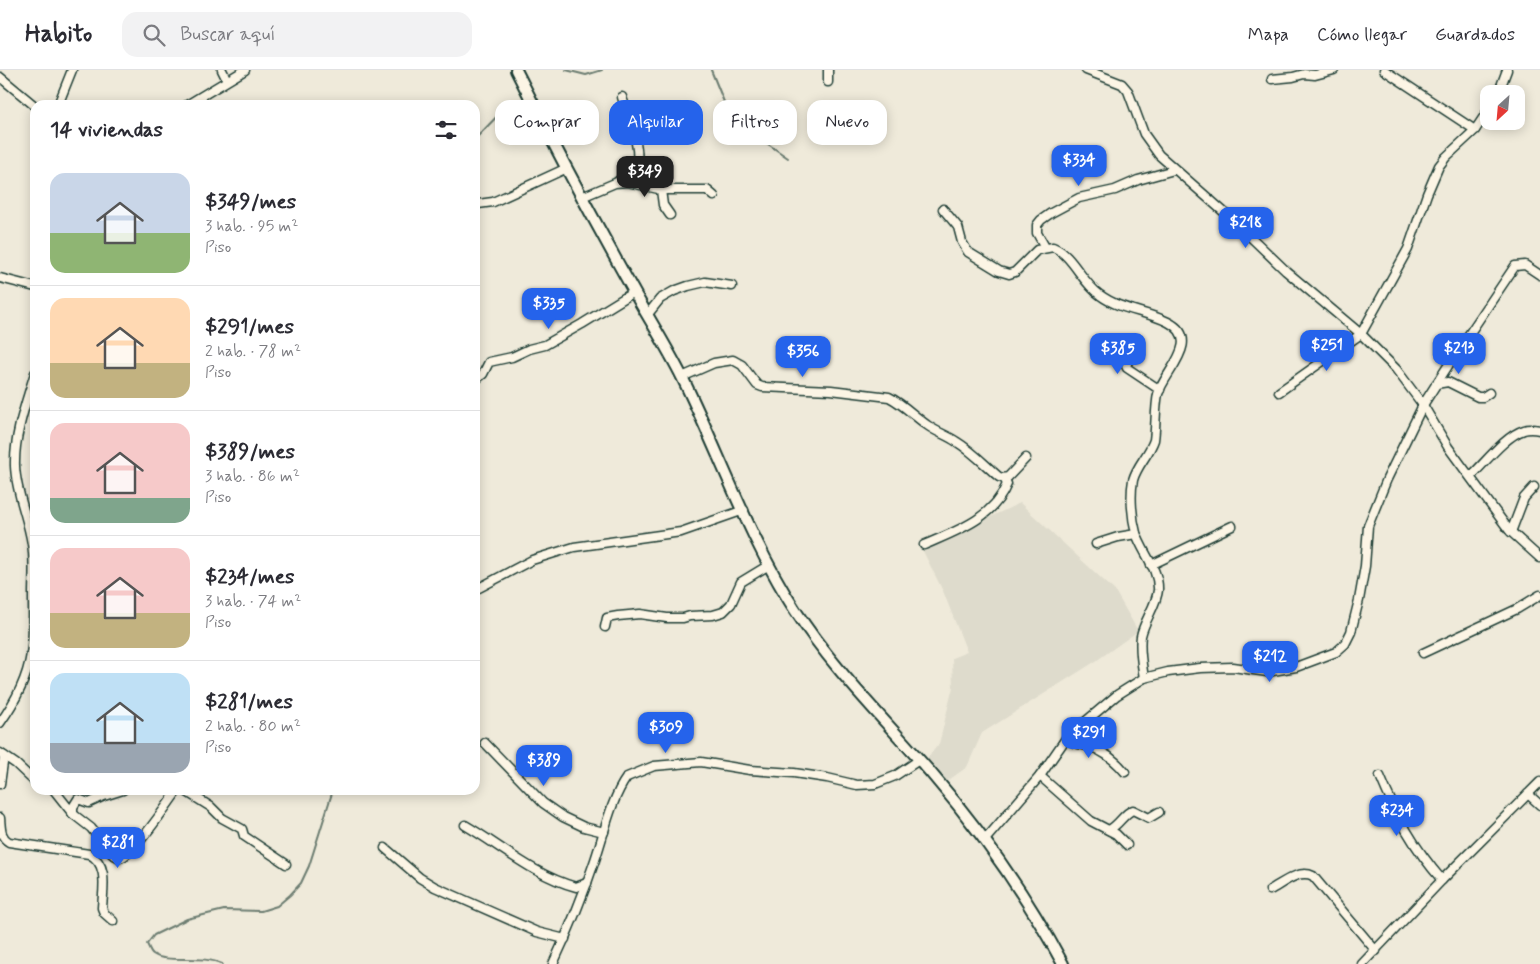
<!DOCTYPE html>
<html lang="es">
<meta charset="utf-8">
<style>
body{margin:0;font-family:Mynerve,sans-serif;background:#f2f2f3;color:#2b2b33;height:100vh;display:flex;flex-direction:column;font-size:19px;white-space:nowrap}
*{box-sizing:border-box;margin:0}
p{font-size:16px;color:#7c7c81}
.icon{flex:none;width:28px;height:28px;fill:none;stroke:currentColor;stroke-width:2;stroke-linecap:round;stroke-linejoin:round}
.map{position:relative;flex:1;overflow:hidden}
.drawer{position:absolute;left:30px;top:30px;width:450px;height:695px;display:flex;flex-direction:column;background:#fff;border-radius:15px;box-shadow:0 2px 12px #0003}
.drawer>*{flex:none}
.hud{position:absolute;left:495px;top:30px;width:475px;height:45px;display:flex;gap:10px}
.needle{width:32px;rotate:206deg}
.buttons{position:absolute;left:1480px;top:15px;display:grid;gap:10px}
.buttons a{display:grid;place-items:center;width:45px;height:45px;border-radius:10px;background:#fff;box-shadow:0 2px 12px #0003;font-size:25px}
.price{position:absolute;translate:-50% -42px;padding:0 11px;border-radius:10px;background:#2563eb;color:#fff;font-size:16px;line-height:32px;filter:drop-shadow(0 1px 2px #0008)}
.price::after{content:'';position:absolute;left:50%;top:30px;width:15px;height:11px;margin-left:-8px;background:inherit;clip-path:polygon(0 0,100% 0,50% 100%)}
.price.selected{background:#222;color:#fff}
ul{padding:0;list-style:none}
li{display:flex;align-items:center;gap:15px;height:125px;padding:0 20px}
li+li{border-top:1px solid #e1e1e2}
li span{display:grid;place-items:center;flex:none;width:140px;height:100px;border-radius:15px;color:#555}
li>.icon{margin-inline-start:auto}
span .icon{width:60px;height:60px;fill:#fffc;stroke-width:1}
li b{font-size:21px}
h2{display:flex;justify-content:space-between;align-items:center;height:60px;padding:0 20px;font-size:21px}
.chip{padding:0 18px;border-radius:15px;background:#fff;box-shadow:0 2px 12px #0003;font-size:18px;line-height:45px}
.chip.selected{background:#2563eb;color:#fff}
header{display:flex;align-items:center;gap:30px;box-sizing:border-box;height:70px;padding:0 25px;background:#fff;border-bottom:1px solid #e1e1e2}
header strong{font-size:24px}
nav{display:flex;gap:28px;margin-inline-start:auto;font-size:18px}
.search{width:350px;height:45px;background:#f2f2f3;display:flex;align-items:center;gap:12px;box-sizing:border-box;padding:0 18px;border-radius:15px;color:#7c7c81;font-size:19px}
.map>svg:first-child{display:block}
.built{fill:#dedbcc}
.lines{fill:none;stroke-linecap:round;stroke-linejoin:round}
.stream{stroke:#6c7d71;stroke-width:2}
.minor-casing{stroke:#1f3d34;stroke-width:11}
.major-casing{stroke:#1f3d34;stroke-width:14}
.minor{stroke:#fcf5e5;stroke-width:8}
.major{stroke:#fcf5e5;stroke-width:10}
</style>
<header>
<strong>Habito</strong>
<div class="search"><svg class="icon" aria-label="search" viewBox="0 0 24 24"><circle cx="10" cy="10" r="6"/><path d="M15 15l6 6"/></svg>Buscar aquí</div>
<nav><a>Mapa</a><a>Cómo llegar</a><a>Guardados</a></nav>
</header>
<div class="map">
<svg width="1540" height="894" viewBox="0 0 1540 894">
<rect width="100%" height="100%" fill="#efeada"/>
<filter id="ink" filterUnits="userSpaceOnUse"><feTurbulence type="fractalNoise" baseFrequency=".02" numOctaves="2"/><feDisplacementMap in="SourceGraphic" scale="10" xChannelSelector="R" yChannelSelector="G"/><feConvolveMatrix kernelMatrix="1 2 1 2 8 2 1 2 1" color-interpolation-filters="sRGB"/></filter>
<g filter="url(#ink)">
<!-- built -->
<path class="built" d="M 1020,433 L 1115,521 L 1138,561 L 1096,591 L 982,663 L 967,697 L 946,712 L 927,688 L 939,674 L 953,617 L 952,588 L 967,582 L 943,521 L 922,479 Z"/>
<g class="lines">
<!-- stream -->
<g class="stream">
<path d="M 566,0 L 586,5 L 602,0"/>
<path d="M 711,0 L 726,37 L 748,60 L 788,88"/>
<path d="M 475,69 L 511,32"/>
<path d="M 222,894 C 203,884 166,894 153,884 C 150,882 149,877 147,874 L 154,865 L 187,849 L 224,840 L 261,841 L 277,836 L 290,825 L 301,813 L 309,796 L 333,720"/>
</g>
<defs>
<g id="minor">
<path d="M 222,0 L 227,10"/>
<path d="M 1086,0 L 1122,14 L 1128,21 L 1144,64 L 1159,85 L 1233,150 L 1286,201 L 1361,264 L 1396,299 L 1423,335 L 1448,377 L 1509,460 L 1540,488"/>
<path d="M 1384,0 L 1475,60"/>
<path d="M 0,7 L 35,36"/>
<path d="M 1272,9 L 1293,7 L 1304,4 L 1315,5 L 1334,0"/>
<path d="M 828,12 L 828,0"/>
<path d="M 1498,24 L 1507,0"/>
<path d="M 58,35 L 72,0"/>
<path d="M 187,35 L 245,0"/>
<path d="M 618,111 C 624,108 631,105 634,100 C 645,85 627,44 622,27"/>
<path d="M 661,120 L 663,135 L 670,145"/>
<path d="M 582,127 L 615,113 L 627,112 L 663,120 L 707,120 L 714,126"/>
<path d="M 475,136 L 478,134 L 493,132 L 567,98"/>
<path d="M 943,139 L 958,157 L 962,172 L 968,182 L 999,201 L 1009,204 L 1015,202 L 1037,180 L 1053,177 C 1073,185 1081,212 1100,225 C 1120,240 1146,241 1168,252 C 1204,270 1164,302 1158,324 C 1155,339 1156,356 1154,370 C 1149,385 1137,395 1133,410 C 1130,426 1132,448 1136,463 C 1142,482 1159,499 1158,520 C 1157,534 1144,551 1141,566 C 1139,580 1142,595 1144,608"/>
<path d="M 1045,177 L 1037,163 L 1037,155 L 1041,150 L 1051,143 L 1079,128 L 1115,120 L 1138,110 L 1174,100"/>
<path d="M 0,208 L 35,217"/>
<path d="M 648,244 L 660,229 L 674,221 L 688,216 L 705,212 L 732,216"/>
<path d="M 1137,270 L 1126,296 L 1127,298 L 1160,320"/>
<path d="M 682,307 L 714,293 L 733,290 L 742,295 L 757,315 L 762,317 L 831,320 L 889,327 C 903,334 914,346 927,355 C 936,362 947,365 957,372 C 972,381 985,395 999,407 L 1004,408 L 1008,407 L 1026,388"/>
<path d="M 475,310 L 483,304 L 489,292 L 512,287 L 529,279 L 545,275 L 582,254 L 634,222"/>
<path d="M 1436,314 L 1448,312 L 1478,327 L 1483,327 L 1489,323"/>
<path d="M 1279,322 L 1361,264 L 1408,179 L 1427,124 L 1439,96 L 1446,87 L 1475,60 L 1489,39"/>
<path d="M 1471,406 C 1485,393 1505,366 1524,360 C 1529,358 1535,359 1540,360"/>
<path d="M 1511,462 L 1524,428 L 1534,417"/>
<path d="M 1096,474 L 1118,467 L 1136,464"/>
<path d="M 924,475 C 956,461 993,449 1007,414 L 1004,408"/>
<path d="M 1151,495 L 1232,456"/>
<path d="M 475,520 L 532,490 L 574,477 L 681,462 L 744,440"/>
<path d="M 605,557 L 607,548 L 618,546 L 640,544 L 667,548 L 683,548 L 690,546 L 713,545 L 723,542 L 731,534 L 741,512 L 769,495"/>
<path d="M 1423,583 L 1517,539 L 1540,525"/>
<path d="M 0,653 C 15,632 27,610 31,584 C 34,566 33,545 33,527 C 33,509 35,491 32,474 C 28,447 16,423 15,396 C 14,365 26,333 35,303"/>
<path d="M 1067,667 C 1076,676 1078,673 1089,676 C 1103,681 1116,691 1125,702"/>
<path d="M 485,673 L 543,733 L 563,747 L 584,757 L 604,762"/>
<path d="M 0,683 L 16,694 L 35,712"/>
<path d="M 1040,706 L 1091,751 L 1116,764 L 1127,775"/>
<path d="M 1380,706 C 1396,745 1414,778 1442,810"/>
<path d="M 0,714 L 4,686"/>
<path d="M 54,720 L 73,744 L 91,758 L 112,784 L 120,788 C 134,785 168,733 178,720"/>
<path d="M 184,720 L 211,737 L 222,748 L 242,759 L 244,766 L 286,794"/>
<path d="M 1528,724 L 1540,735"/>
<path d="M 73,744 L 73,737 L 78,729 L 89,733 L 104,726 L 123,720"/>
<path d="M 0,748 C 1,758 0,767 9,772 L 89,784 C 109,794 103,819 102,838 L 104,843 L 113,851"/>
<path d="M 465,755 C 501,776 535,806 576,817 L 587,813"/>
<path d="M 1109,760 C 1119,755 1124,743 1133,740 L 1149,748 L 1159,742"/>
<path d="M 985,770 L 1040,706 L 1067,667 L 1117,625 L 1144,608 L 1168,602 L 1200,598 L 1233,597 L 1267,602 L 1296,597 L 1336,582 L 1345,574 L 1351,562 L 1359,530 L 1365,496 L 1368,456 L 1387,409 L 1423,335 L 1451,291 L 1515,196 L 1525,195 L 1540,205"/>
<path d="M 385,778 L 420,808 L 435,817 L 537,862 L 565,869"/>
<path d="M 1270,820 C 1283,813 1299,799 1313,806 L 1376,881"/>
<path d="M 553,894 C 569,860 583,826 595,790 C 604,764 611,729 627,707 L 654,696 L 701,692 L 750,700 L 794,703 L 827,708 L 857,715 L 875,714 L 895,706 L 919,690"/>
<path d="M 1362,894 L 1442,810 L 1540,712"/>
</g>
<path id="major" d="M 516,0 C 553,74 592,147 633,220 C 649,249 667,277 682,307 C 720,384 749,469 795,540 C 832,598 886,651 931,703 C 982,762 1026,825 1063,894"/>
</defs>
<!-- minor casing -->
<use href="#minor" class="minor-casing"/>
<!-- major casing -->
<use href="#major" class="major-casing"/>
<!-- minor -->
<use href="#minor" class="minor"/>
<!-- major -->
<use href="#major" class="major"/>
</g>
</g>
</svg>
<div class="buttons">
<a><svg class="needle" viewBox="-14 -14 28 28"><path d="M0-13l5 13h-10z" fill="#e53935"/><path d="M0 13l5-13h-10z" fill="#7c7c81"/></svg></a>
</div>
<b class="price" style="left:1079px;top:117px">$334</b>
<b class="price selected" style="left:645px;top:128px">$349</b>
<b class="price" style="left:1246px;top:179px">$218</b>
<b class="price" style="left:549px;top:260px">$335</b>
<b class="price" style="left:1327px;top:302px">$251</b>
<b class="price" style="left:1118px;top:305px">$385</b>
<b class="price" style="left:1459px;top:305px">$213</b>
<b class="price" style="left:803px;top:308px">$356</b>
<b class="price" style="left:1270px;top:613px">$212</b>
<b class="price" style="left:666px;top:684px">$309</b>
<b class="price" style="left:1089px;top:689px">$291</b>
<b class="price" style="left:544px;top:717px">$389</b>
<b class="price" style="left:1397px;top:767px">$234</b>
<b class="price" style="left:118px;top:799px">$281</b>
<div class="hud">
<a class="chip">Comprar</a>
<a class="chip selected">Alquilar</a>
<a class="chip">Filtros</a>
<a class="chip">Nuevo</a>
</div>
<section class="drawer">
<h2>14 viviendas<svg class="icon" aria-label="filters" viewBox="0 0 24 24"><path d="M4 7h16M4 17h16"/><circle cx="9" cy="7" r="2"/><circle cx="15" cy="17" r="2"/></svg></h2>
<ul>
<li><span style="background:linear-gradient(#c9d6e8 60%,#8fb573 0)"><svg class="icon" aria-label="home" viewBox="0 0 24 24"><path d="M3 11l9-7 9 7M6 9v11h12V9"/></svg></span><div><b>$349/mes</b><p>3 hab. · 95 m²</p><p>Piso</p></div></li>
<li><span style="background:linear-gradient(#ffd9b3 65%,#c2b280 0)"><svg class="icon" aria-label="home" viewBox="0 0 24 24"><path d="M3 11l9-7 9 7M6 9v11h12V9"/></svg></span><div><b>$291/mes</b><p>2 hab. · 78 m²</p><p>Piso</p></div></li>
<li><span style="background:linear-gradient(#f6c9c9 75%,#7fa58c 0)"><svg class="icon" aria-label="home" viewBox="0 0 24 24"><path d="M3 11l9-7 9 7M6 9v11h12V9"/></svg></span><div><b>$389/mes</b><p>3 hab. · 86 m²</p><p>Piso</p></div></li>
<li><span style="background:linear-gradient(#f6c9c9 65%,#c2b280 0)"><svg class="icon" aria-label="home" viewBox="0 0 24 24"><path d="M3 11l9-7 9 7M6 9v11h12V9"/></svg></span><div><b>$234/mes</b><p>3 hab. · 74 m²</p><p>Piso</p></div></li>
<li><span style="background:linear-gradient(#bfe0f5 70%,#9aa5b1 0)"><svg class="icon" aria-label="home" viewBox="0 0 24 24"><path d="M3 11l9-7 9 7M6 9v11h12V9"/></svg></span><div><b>$281/mes</b><p>2 hab. · 80 m²</p><p>Piso</p></div></li>
</ul>
</section>
</div>
